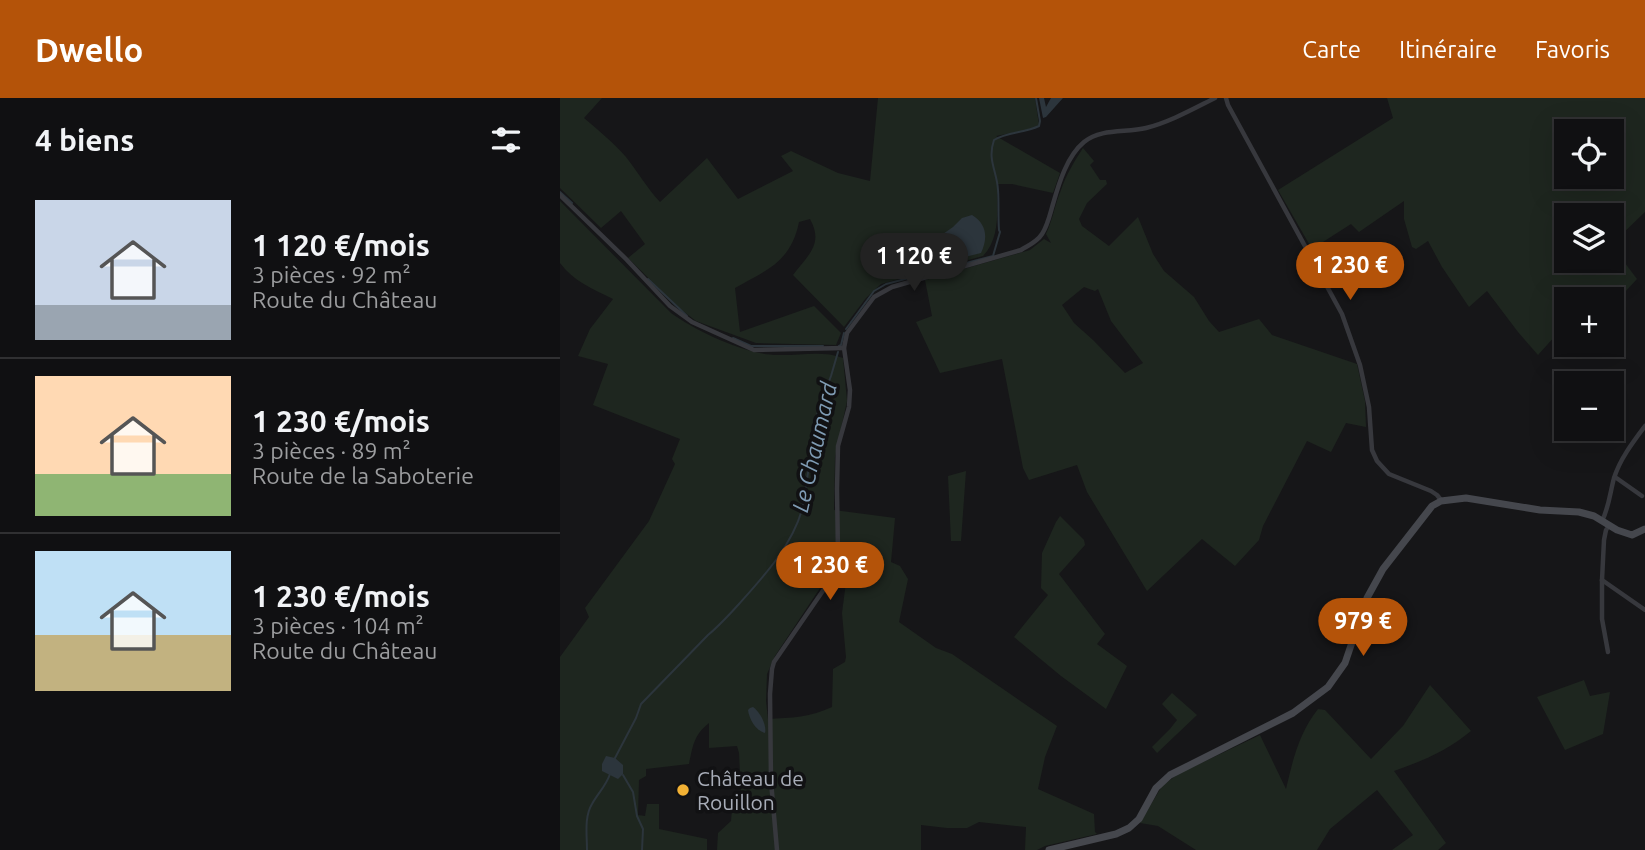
<!DOCTYPE html>
<html lang="fr">
<meta charset="utf-8">
<style>
body{margin:0;font-family:Ubuntu,sans-serif;background:#19191b;color:#f1f3f6;height:100vh;display:flex;flex-direction:column;font-size:26px;white-space:nowrap}
*{box-sizing:border-box;margin:0}
p{font-size:23px;color:#9c9d9f}
.icon{flex:none;width:38px;height:38px;fill:none;stroke:currentColor;stroke-width:2;stroke-linecap:round;stroke-linejoin:round}
.map{position:relative;flex:1;overflow:hidden}
.panel{display:flex;flex-direction:column;background:#101012;width:560px}
.panel>*{flex:none}
.tools{position:absolute;left:994px;top:21px;display:grid;gap:14px}
.tools a{display:grid;place-items:center;width:70px;height:70px;border-radius:0px;background:#101012;box-shadow:0 7px 28px #0002,0 0 0 2px #303032;font-size:35px}
.price{position:absolute;translate:-50% -60px;padding:0 16px;border-radius:24px;background:#b45309;color:#fff;font-size:23px;line-height:46px;filter:drop-shadow(0 2px 4px #0008)}
.price::after{content:'';position:absolute;left:50%;top:42px;width:21px;height:16px;margin-left:-10px;background:inherit;clip-path:polygon(0 0,100% 0,50% 100%)}
.price.active{background:#222;color:#fff}
ul{padding:0;list-style:none}
li{display:flex;align-items:center;gap:21px;height:175px;padding:0 35px}
li+li{border-top:2px solid #303032}
li span{display:grid;place-items:center;flex:none;width:196px;height:140px;border-radius:0px;color:#555}
li>.icon{margin-inline-start:auto}
span .icon{width:84px;height:84px;fill:#fffc;stroke-width:1}
li b{font-size:30px}
h2{display:flex;justify-content:space-between;align-items:center;height:84px;padding:0 35px;font-size:30px}
header{display:flex;align-items:center;gap:42px;box-sizing:border-box;height:98px;padding:0 35px;background:#b45309;color:#fff}
header strong{font-size:33px}
nav{display:flex;gap:38px;margin-inline-start:auto;font-size:24px}
main{display:flex;flex:1;min-height:0}
.map>svg:first-child{display:block}
.green{fill:#1e261f;fill-rule:evenodd}
.water{fill:#2c353c}
.lines{fill:none;stroke-linecap:round;stroke-linejoin:round}
.stream{stroke:#2c353c;stroke-width:2}
.street{stroke:#37383d;stroke-width:4.5}
.secondary{stroke:#45474d;stroke-width:7}
.poi-dot{fill:#f2b134;stroke:#111113;stroke-width:2.5}
.labels{text-anchor:middle;dominant-baseline:central;stroke-width:7;stroke-linejoin:round;paint-order:stroke}
.poi-label{font-size:21px;fill:#a8adb8;stroke:#111113;text-anchor:start}
.water-label{font-size:23px;font-style:italic;fill:#7f9bb3;stroke:#111113}
</style>
<header>
<strong>Dwello</strong>
<nav><a>Carte</a><a>Itinéraire</a><a>Favoris</a></nav>
</header>
<main>
<section class="panel">
<h2>4 biens<svg class="icon" aria-label="filters" viewBox="0 0 24 24"><path d="M4 7h16M4 17h16"/><circle cx="9" cy="7" r="2"/><circle cx="15" cy="17" r="2"/></svg></h2>
<ul>
<li><span style="background:linear-gradient(#c9d6e8 75%,#9aa5b1 0)"><svg class="icon" aria-label="home" viewBox="0 0 24 24"><path d="M3 11l9-7 9 7M6 9v11h12V9"/></svg></span><div><b>1 120 €/mois</b><p>3 pièces · 92 m²</p><p>Route du Château</p></div></li>
<li><span style="background:linear-gradient(#ffd9b3 70%,#8fb573 0)"><svg class="icon" aria-label="home" viewBox="0 0 24 24"><path d="M3 11l9-7 9 7M6 9v11h12V9"/></svg></span><div><b>1 230 €/mois</b><p>3 pièces · 89 m²</p><p>Route de la Saboterie</p></div></li>
<li><span style="background:linear-gradient(#bfe0f5 60%,#c2b280 0)"><svg class="icon" aria-label="home" viewBox="0 0 24 24"><path d="M3 11l9-7 9 7M6 9v11h12V9"/></svg></span><div><b>1 230 €/mois</b><p>3 pièces · 104 m²</p><p>Route du Château</p></div></li>
</ul>
</section>
<div class="map">
<svg width="1085" height="752" viewBox="0 0 1085 752">
<rect width="100%" height="100%" fill="#161618"/>
<!-- green -->
<g class="green">
<path d="M 0,0 L 42,0 L 24,20 C 38,32 53,44 66,59 C 78,74 87,90 100,104 L 147,60 L 178,101 L 233,73 L 221,58 L 231,53 L 278,75 L 310,83 L 318,0 L 475,0 L 479,27 L 467,32 L 436,38 L 500,75 L 493,95 L 452,86 L 437,86 C 437,110 441,139 423,158 L 321,186 L 306,200 L 284,229 L 233,177 C 248,157 264,146 250,121 L 239,124 C 231,164 207,172 175,190 L 180,234 L 254,208 L 281,235 L 276,247 L 196,245 L 136,223 L 119,210 L 68,160 L 85,146 L 61,113 L 41,130 L 0,90 Z"/>
<path d="M 827,0 L 1085,0 L 1085,114 L 1057,141 L 1062,161 L 1077,181 L 1052,208 L 1052,201 L 1006,201 L 1006,226 L 978,257 L 958,234 L 927,193 L 909,209 L 882,169 L 868,143 L 856,151 L 852,149 L 844,121 L 844,103 L 799,134 L 791,126 L 752,151 L 718,92 L 833,20 ZM 1052,33 L 1052,79 L 1006,79 L 1006,33 ZM 1006,117 L 1052,117 L 1052,163 L 1006,163 Z"/>
<path d="M 523,50 L 534,63 L 530,67 L 540,82 L 546,82 L 547,86 L 527,105 L 519,121 L 522,128 L 549,148 L 578,119 L 593,156 L 604,173 L 634,199 L 649,223 L 659,234 L 699,221 L 712,237 L 797,266 L 805,303 L 806,329 L 786,325 L 771,354 L 747,343 L 703,428 L 699,442 L 675,468 L 642,441 L 587,493 L 527,394 L 517,367 L 469,382 L 463,370 L 442,261 L 380,275 L 356,224 L 372,218 L 365,182 L 470,152 L 484,141 L 491,145 L 486,136 C 493,121 495,106 501,92 C 506,77 514,64 523,50 ZM 524,189 L 535,193 L 538,191 L 551,223 L 583,265 L 565,275 L 533,242 L 514,225 L 502,207 Z"/>
<path d="M 0,103 L 111,215 C 136,233 186,257 217,257 C 239,258 262,252 283,260 L 287,303 L 275,359 L 274,412 L 335,420 L 331,464 L 340,468 L 348,481 L 339,524 L 376,550 L 392,556 L 497,628 L 485,659 L 478,691 L 534,716 L 535,734 L 537,736 L 485,748 L 477,752 L 465,752 L 466,729 L 419,724 L 407,730 L 387,730 L 361,727 L 361,752 L 157,752 L 158,735 L 171,723 L 173,699 L 181,696 L 179,655 L 177,648 L 149,650 L 149,625 C 134,637 133,647 129,666 L 86,671 L 86,678 L 79,682 L 78,717 L 85,718 L 87,706 L 99,706 L 99,731 L 147,741 L 147,752 L 0,752 L 0,559 L 29,519 L 25,510 L 89,423 L 115,366 L 112,361 L 120,341 L 33,307 L 48,266 L 18,258 L 30,231 L 53,201 C 33,191 13,183 0,165 ZM 270,475 L 286,484 L 282,515 L 286,559 L 285,564 L 273,571 L 272,609 C 251,619 231,620 208,621 L 206,603 L 207,576 L 215,558 Z"/>
<path d="M 406,373 L 401,443 L 391,443 L 388,378 Z"/>
<path d="M 500,418 L 524,442 L 525,447 L 499,476 L 545,536 L 537,546 L 567,568 L 546,611 L 501,578 L 454,539 L 488,497 L 481,490 L 482,455 L 496,424 Z"/>
<path d="M 1024,582 L 1030,598 L 1050,594 L 1043,636 L 1005,652 L 977,599 Z"/>
<path d="M 870,587 L 911,633 C 888,652 863,663 834,673 L 886,745 L 878,752 L 832,752 L 853,737 L 817,692 L 770,731 L 757,752 L 636,752 L 598,728 L 580,725 L 602,688 L 618,676 L 700,637 L 726,691 C 733,661 739,635 758,611 L 765,612 L 811,661 L 843,628 Z"/>
<path d="M 612,595 L 637,617 L 597,655 L 592,649 L 610,631 L 617,622 L 602,606 Z"/>
</g>
<!-- water -->
<g class="water">
<path d="M 479,0 L 484,0 L 486,9 L 491,0 L 503,0 L 486,19 L 483,20 Z"/>
<path d="M 412,117 C 427,126 428,140 421,155 L 393,162 L 363,159 L 360,152 L 393,129 L 402,120 Z"/>
<path d="M 193,609 C 200,614 207,627 205,635 C 196,633 189,621 188,612 L 190,610 Z"/>
<path d="M 46,658 L 55,660 L 63,667 L 63,676 L 58,681 L 42,673 L 42,666 Z"/>
</g>
<g class="lines">
<!-- stream -->
<g class="stream">
<path d="M 0,94 L 12,105"/>
<path d="M 88,181 L 127,218"/>
<path d="M 286,231 L 314,193 L 326,186 L 433,158 L 440,134 L 439,132 C 438,118 439,105 438,92 C 437,73 427,62 434,42 C 447,34 464,35 479,28 L 480,23 L 476,0"/>
<path d="M 173,240 L 191,248 L 263,248"/>
<path d="M 279,248 L 281,247 L 284,235"/>
<path d="M 55,660 L 76,620 L 81,606 L 148,537 C 159,528 169,517 179,506 C 204,478 231,449 242,412 L 258,313 L 271,278 L 278,254"/>
<path d="M 63,677 L 73,694 L 77,718 L 83,731 L 82,752"/>
<path d="M 27,752 C 27,737 24,719 32,706 C 38,695 46,688 50,676"/>
</g>
<!-- street -->
<g class="street">
<path d="M 666,0 L 668,7 L 782,216 L 800,267 L 809,309 L 812,352 L 817,363 L 829,376 L 871,393 L 877,397 L 881,402"/>
<path d="M 0,97 L 66,161 L 110,208 L 132,224 L 194,252 L 284,250"/>
<path d="M 1055,379 L 1082,398"/>
<path d="M 1042,423 C 1049,409 1050,395 1054,380 C 1060,361 1073,344 1085,328"/>
<path d="M 1042,482 L 1085,512"/>
<path d="M 1048,554 L 1042,521 L 1042,482 L 1044,442 L 1046,432 L 1049,428"/>
<path d="M 217,752 L 211,683 L 210,596 L 212,571 L 214,564 L 271,481 L 278,456 L 277,391 L 278,348 L 289,309 L 290,292 L 284,250 L 287,235 L 314,199 L 332,189 L 461,152 C 469,147 477,144 482,136 C 488,127 490,116 493,106 C 499,85 507,58 524,44 C 541,30 566,35 586,30 C 610,24 633,11 655,0"/>
</g>
<!-- secondary -->
<path class="secondary" d="M 489,752 L 556,736 L 569,730 L 579,721 L 596,690 L 610,677 L 733,615 L 768,589 L 785,565 L 807,500 L 823,471 L 872,408 L 881,403 L 906,400 L 980,412 L 1019,414 L 1034,418 L 1057,432 L 1072,437 L 1085,431"/>
</g>
<!-- markers -->
<circle class="poi-dot" cx="123" cy="692" r="7"/>
<g class="labels">
<!-- poi labels -->
<g class="poi-label">
<text x="137" y="680">Château de<tspan x="137" dy="24">Rouillon</tspan></text>
</g>
<!-- water labels -->
<g class="water-label">
<text transform="translate(254 349) rotate(-77)">Le Chaumard</text>
</g>
</g>
</svg>
<div class="tools">
<a><svg class="icon" aria-label="locate" viewBox="0 0 24 24"><circle cx="12" cy="12" r="6"/><path d="M12 2v4M12 18v4M2 12h4M18 12h4"/></svg></a>
<a><svg class="icon" aria-label="layers" viewBox="0 0 24 24"><path d="M12 4l9 5-9 5-9-5zM3 14l9 5 9-5"/></svg></a>
<a>+</a>
<a>−</a>
</div>
<b class="price active" style="left:354px;top:195px">1 120 €</b>
<b class="price" style="left:790px;top:204px">1 230 €</b>
<b class="price" style="left:270px;top:504px">1 230 €</b>
<b class="price" style="left:803px;top:560px">979 €</b>
</div>
</main>
